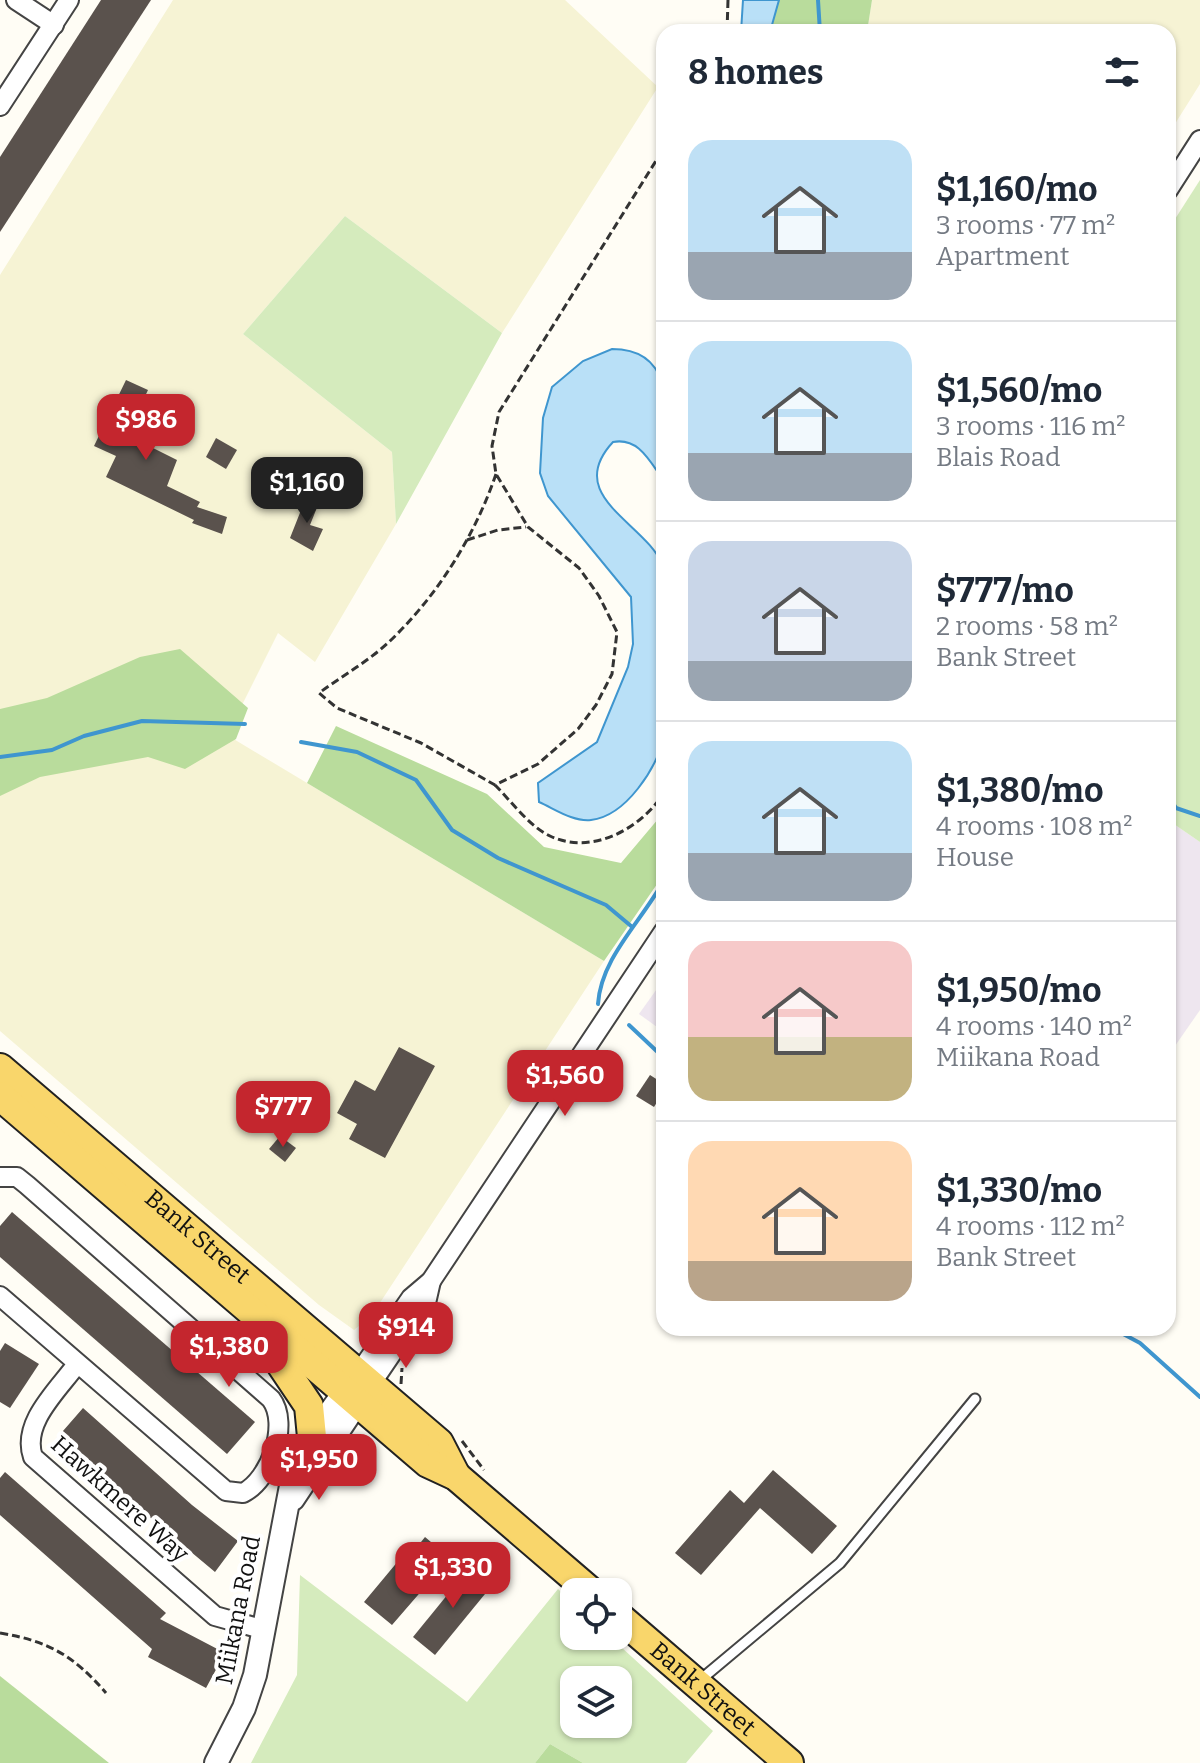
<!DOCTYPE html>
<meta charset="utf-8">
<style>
body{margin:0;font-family:Bitter,serif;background:#f2f2f3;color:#1f2937;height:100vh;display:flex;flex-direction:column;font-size:30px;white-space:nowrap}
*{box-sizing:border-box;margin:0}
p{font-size:26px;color:#747a83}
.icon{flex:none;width:44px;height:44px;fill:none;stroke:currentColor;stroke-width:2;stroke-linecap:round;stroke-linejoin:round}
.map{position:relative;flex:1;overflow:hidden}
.drawer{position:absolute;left:656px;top:24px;width:520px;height:1312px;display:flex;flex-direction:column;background:#fff;border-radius:24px;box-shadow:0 2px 6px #0004}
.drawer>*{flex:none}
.tools{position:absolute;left:560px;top:1578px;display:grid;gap:16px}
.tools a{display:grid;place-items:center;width:72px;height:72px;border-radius:16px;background:#fff;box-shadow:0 2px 6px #0004;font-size:40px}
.price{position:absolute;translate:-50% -68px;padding:0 18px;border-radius:16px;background:#c4262e;color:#fff;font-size:26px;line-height:52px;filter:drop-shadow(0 2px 4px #0008)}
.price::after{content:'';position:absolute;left:50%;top:48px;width:24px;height:18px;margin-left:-12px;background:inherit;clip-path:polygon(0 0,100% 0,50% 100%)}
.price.on{background:#222;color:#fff}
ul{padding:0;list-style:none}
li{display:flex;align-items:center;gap:24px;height:200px;padding:0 32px}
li+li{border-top:2px solid #e0e1e3}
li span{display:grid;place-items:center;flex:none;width:224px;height:160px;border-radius:24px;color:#555}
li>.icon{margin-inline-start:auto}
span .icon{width:96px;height:96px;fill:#fffc;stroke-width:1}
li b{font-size:34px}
h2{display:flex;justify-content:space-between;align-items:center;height:96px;padding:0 32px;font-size:34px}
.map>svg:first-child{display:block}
.industrial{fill:#eee6ef}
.farmland{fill:#f6f3d4}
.green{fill:#d5ebbd;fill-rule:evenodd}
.forest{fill:#b9dc9c}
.water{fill:#b9e0f7;stroke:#3f96cf;stroke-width:2}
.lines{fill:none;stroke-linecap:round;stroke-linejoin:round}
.stream{stroke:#3f96cf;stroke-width:4}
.building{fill:#5a524d}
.service-casing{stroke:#444;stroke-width:13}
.minor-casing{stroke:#444;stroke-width:22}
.tertiary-casing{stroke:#444;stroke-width:26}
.primary-casing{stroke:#222;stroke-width:32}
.path{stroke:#333;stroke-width:3;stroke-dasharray:8 4;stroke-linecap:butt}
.service{stroke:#fff;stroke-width:9}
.minor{stroke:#fff;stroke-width:18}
.tertiary{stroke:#fff;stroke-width:22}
.primary{stroke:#f9d66b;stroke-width:28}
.labels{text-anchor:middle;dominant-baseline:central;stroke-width:8;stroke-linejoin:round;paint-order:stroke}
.street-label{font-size:24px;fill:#111;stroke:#fff}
</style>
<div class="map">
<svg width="1200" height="1763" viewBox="0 0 1200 1763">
<rect width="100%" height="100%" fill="#fffdf5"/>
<!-- industrial -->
<g class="industrial">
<path d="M 1168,820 L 1200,842 L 1200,1010 L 1168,1056 Z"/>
<path d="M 664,979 L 664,1032 L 639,1014 Z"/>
</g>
<!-- farmland -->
<g class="farmland">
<path d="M 173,0 L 565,0 L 658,87 L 502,333 L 345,216 L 243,334 L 392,452 L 396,524 L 315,662 L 278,633 L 227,735 L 604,961 L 372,1315 L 354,1330 L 319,1305 L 0,1031 L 0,275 Z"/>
<path d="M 872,0 L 1200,0 L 1200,84 L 1168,135 L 1168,32 L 867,32 Z"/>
</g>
<!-- green -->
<g class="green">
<path d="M 1200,180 L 1200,842 L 1168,820 L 1168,230 Z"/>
<path d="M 345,216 L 502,333 L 396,524 L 392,452 L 243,334 Z"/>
<path d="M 300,1575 L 467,1702 L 558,1589 L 574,1604 L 574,1636 L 609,1636 L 713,1731 L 686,1763 L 583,1763 L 550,1744 L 535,1763 L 251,1763 L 297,1675 ZM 574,1680 L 618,1680 L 618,1724 L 574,1724 Z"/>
</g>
<!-- forest -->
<g class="forest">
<path d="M 779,0 L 872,0 L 867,32 L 770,32 Z"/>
<path d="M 180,649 L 248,708 L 236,739 L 185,769 L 148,757 L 40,777 L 0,796 L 0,709 L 47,698 L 140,657 Z"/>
<path d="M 336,726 L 487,794 L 544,847 L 621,863 L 664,812 L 664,874 L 604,961 L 307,783 Z"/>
<path d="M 0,1676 L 109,1763 L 0,1763 Z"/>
<path d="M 550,1744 L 583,1763 L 535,1763 Z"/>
</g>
<!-- water -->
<g class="water">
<path d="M 743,0 L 779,0 L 770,32 L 741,32 Z"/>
<path d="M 612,349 C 684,349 664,430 664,481 C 650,462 639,437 613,442 C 562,497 647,523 663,566 C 669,583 664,625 664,645 C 664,674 670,709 664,736 C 657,768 626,816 591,820 C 573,822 555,809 539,802 L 538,783 L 597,742 L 628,667 L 633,644 L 631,597 L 548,496 L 540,473 L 543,418 L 552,387 L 583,361 Z"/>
</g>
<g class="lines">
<!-- stream -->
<g class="stream">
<path d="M 818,0 L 820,32"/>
<path d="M 301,742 L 357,752 L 416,780 L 452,830 L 498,858 L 606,905 L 631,926"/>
<path d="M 0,757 L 52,750 L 84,736 L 142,721 L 245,724"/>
<path d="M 1168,795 L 1176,808 L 1200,816"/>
<path d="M 598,1004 C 601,957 643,920 664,880"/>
<path d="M 629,1025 L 664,1058"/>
<path d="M 1112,1328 L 1140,1343 L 1200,1397"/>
</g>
</g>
<!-- building -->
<g class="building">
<path d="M 101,0 L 151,0 L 0,232 L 0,157 Z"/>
<path d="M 126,380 L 148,390 L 130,428 L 140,433 L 137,440 L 177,460 L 167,486 L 200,502 L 197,507 L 227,517 L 222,534 L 192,523 L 194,520 L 106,477 L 116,456 L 94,446 Z"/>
<path d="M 216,438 L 237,450 L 226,469 L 206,457 Z"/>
<path d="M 307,495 L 320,500 L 310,525 L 323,529 L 313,551 L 290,538 Z"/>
<path d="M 399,1047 L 435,1066 L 385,1158 L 349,1139 L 357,1124 L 337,1113 L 355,1080 L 375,1091 Z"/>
<path d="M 650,1075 L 664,1084 L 664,1091 L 654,1107 L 636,1096 Z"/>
<path d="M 280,1136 L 296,1148 L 285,1162 L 269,1149 Z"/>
<path d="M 12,1212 L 255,1422 L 227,1454 L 0,1257 L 0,1226 Z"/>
<path d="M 5,1343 L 39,1364 L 10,1408 L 0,1402 L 0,1351 Z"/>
<path d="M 83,1408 L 192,1505 L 238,1541 L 215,1572 L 56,1439 Z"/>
<path d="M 773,1470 L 837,1526 L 812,1554 L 760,1508 L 701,1575 L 675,1553 L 730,1490 L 744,1503 Z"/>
<path d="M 5,1472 L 166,1613 L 160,1619 L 225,1653 L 206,1688 L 148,1657 L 152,1649 L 0,1515 L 0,1478 Z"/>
<path d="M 425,1537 L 450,1558 L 392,1625 L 364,1602 L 409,1548 L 413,1552 Z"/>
<path d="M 470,1567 L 494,1583 L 435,1655 L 413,1637 Z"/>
</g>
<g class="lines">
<defs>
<path id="service" d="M 699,1681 L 840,1563 L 975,1399"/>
<g id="minor">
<path d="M 16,0 L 54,25"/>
<path d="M 0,106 L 69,0"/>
<path d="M 1168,190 L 1200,140"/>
<path d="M 0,1177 L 17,1177 L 27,1185 L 271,1399 C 290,1424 270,1480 243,1493 L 226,1491 L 0,1296"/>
<path d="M 77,1364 C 58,1390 21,1423 33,1457 L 215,1616 L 265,1630"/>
<path d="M 359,1373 L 411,1298 L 431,1281 L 664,931"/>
<path d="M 371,1384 L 426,1303 L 431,1281"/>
</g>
<g id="tertiary">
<path d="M 293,1499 L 365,1391"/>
<path d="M 216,1763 L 244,1708 L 255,1675 L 294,1470 L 312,1437 L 354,1379"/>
</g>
<g id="primary">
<path id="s1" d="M 0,1068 L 439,1443 L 456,1476"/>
<path d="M 0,1096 L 428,1463 L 456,1476 L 591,1592"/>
<path d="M 258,1330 L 309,1406 L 312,1437"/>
<path id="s2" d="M 618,1616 L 789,1763"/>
</g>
</defs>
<!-- service casing -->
<use href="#service" class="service-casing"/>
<!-- minor casing -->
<use href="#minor" class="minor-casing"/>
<!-- tertiary casing -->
<use href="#tertiary" class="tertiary-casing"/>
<!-- primary casing -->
<use href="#primary" class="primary-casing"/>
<!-- path -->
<g class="path">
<path d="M 727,32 L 728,0"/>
<path d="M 496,474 C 475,536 437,596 390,641 C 369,661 342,676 319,693 L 337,708 L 421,743 L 495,785 L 538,764 L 578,729 L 596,705 L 612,674 L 617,632 L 599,596 L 579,568 L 528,527 L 496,474 L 492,446 L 499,412 L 664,148"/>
<path d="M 467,540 L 498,530 L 526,527"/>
<path d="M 495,785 C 511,801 529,826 550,836 C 593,856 641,828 664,793"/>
<path d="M 401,1384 L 402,1368"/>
<path d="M 462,1441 L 484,1470"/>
<path d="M 0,1633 C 49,1641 74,1656 106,1693"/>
</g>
<!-- service -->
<use href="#service" class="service"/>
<!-- minor -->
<use href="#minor" class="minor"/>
<!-- tertiary -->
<use href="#tertiary" class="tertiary"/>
<!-- primary -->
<use href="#primary" class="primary"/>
</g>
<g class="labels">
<!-- street labels -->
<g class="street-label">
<text stroke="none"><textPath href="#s1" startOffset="260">Bank Street</textPath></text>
<text transform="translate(120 1499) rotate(42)">Hawkmere Way</text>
<text transform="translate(238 1610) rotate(-79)">Miikana Road</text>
<text stroke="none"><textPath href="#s2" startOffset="112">Bank Street</textPath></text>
</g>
</g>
</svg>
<div class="tools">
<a><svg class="icon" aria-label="locate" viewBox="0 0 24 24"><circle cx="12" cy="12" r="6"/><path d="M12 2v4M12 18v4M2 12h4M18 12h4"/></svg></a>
<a><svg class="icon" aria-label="layers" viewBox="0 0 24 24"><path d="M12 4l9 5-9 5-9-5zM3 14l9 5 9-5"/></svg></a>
</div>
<b class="price" style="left:146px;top:462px">$986</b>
<b class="price on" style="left:307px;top:525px">$1,160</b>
<b class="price" style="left:565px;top:1118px">$1,560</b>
<b class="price" style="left:283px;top:1149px">$777</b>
<b class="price" style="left:406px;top:1370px">$914</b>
<b class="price" style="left:229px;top:1389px">$1,380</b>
<b class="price" style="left:319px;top:1502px">$1,950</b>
<b class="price" style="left:453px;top:1610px">$1,330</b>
<section class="drawer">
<h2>8 homes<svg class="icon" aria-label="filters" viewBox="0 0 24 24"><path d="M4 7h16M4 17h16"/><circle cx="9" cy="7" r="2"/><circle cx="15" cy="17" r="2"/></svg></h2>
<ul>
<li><span style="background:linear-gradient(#bfe0f5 70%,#9aa5b1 0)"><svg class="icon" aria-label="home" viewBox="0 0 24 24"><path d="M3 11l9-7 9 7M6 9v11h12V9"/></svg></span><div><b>$1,160/mo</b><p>3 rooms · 77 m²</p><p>Apartment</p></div></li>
<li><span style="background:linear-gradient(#bfe0f5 70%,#9aa5b1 0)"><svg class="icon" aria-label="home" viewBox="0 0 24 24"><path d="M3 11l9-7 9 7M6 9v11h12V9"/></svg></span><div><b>$1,560/mo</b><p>3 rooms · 116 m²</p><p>Blais Road</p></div></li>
<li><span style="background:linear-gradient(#c9d6e8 75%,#9aa5b1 0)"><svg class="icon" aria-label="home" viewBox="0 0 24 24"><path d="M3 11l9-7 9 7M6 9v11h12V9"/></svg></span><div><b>$777/mo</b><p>2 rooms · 58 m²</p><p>Bank Street</p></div></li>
<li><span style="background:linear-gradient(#bfe0f5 70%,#9aa5b1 0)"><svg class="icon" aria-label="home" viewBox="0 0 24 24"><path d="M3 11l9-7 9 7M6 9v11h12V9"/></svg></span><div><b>$1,380/mo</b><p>4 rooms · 108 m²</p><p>House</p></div></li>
<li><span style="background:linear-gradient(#f6c9c9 60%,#c2b280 0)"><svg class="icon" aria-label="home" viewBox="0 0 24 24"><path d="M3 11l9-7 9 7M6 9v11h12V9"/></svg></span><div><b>$1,950/mo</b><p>4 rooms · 140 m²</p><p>Miikana Road</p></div></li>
<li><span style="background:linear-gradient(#ffd9b3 75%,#b9a48a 0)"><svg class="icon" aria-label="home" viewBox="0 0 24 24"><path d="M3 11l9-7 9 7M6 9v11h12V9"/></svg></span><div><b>$1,330/mo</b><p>4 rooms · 112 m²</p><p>Bank Street</p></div></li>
</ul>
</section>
</div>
